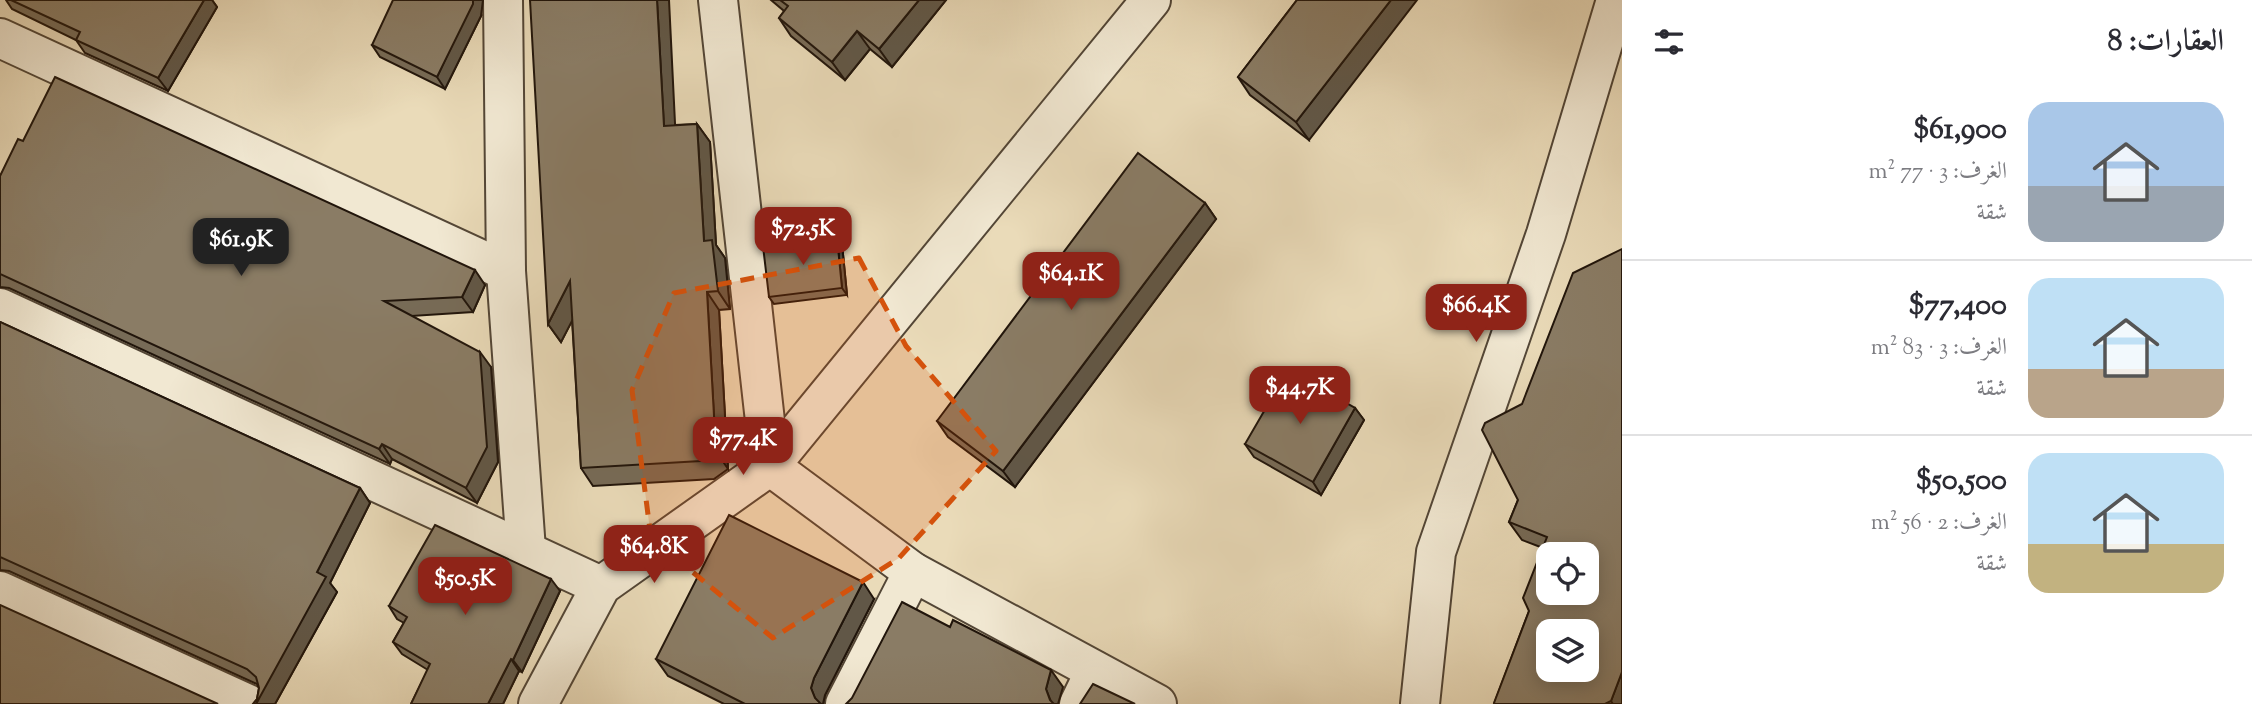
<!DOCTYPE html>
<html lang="ar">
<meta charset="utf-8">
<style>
body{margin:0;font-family:"Sorts Mill Goudy",Amiri,serif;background:#f7f7f7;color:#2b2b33;direction:rtl;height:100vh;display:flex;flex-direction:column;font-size:26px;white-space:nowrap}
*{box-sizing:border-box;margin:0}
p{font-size:23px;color:#7c7c81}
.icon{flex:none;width:38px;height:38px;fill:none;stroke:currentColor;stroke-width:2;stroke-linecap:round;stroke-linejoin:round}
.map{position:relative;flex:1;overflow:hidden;direction:ltr}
.sheet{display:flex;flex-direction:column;background:#fff;width:630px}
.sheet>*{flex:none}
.tools{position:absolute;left:1536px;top:542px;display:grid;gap:14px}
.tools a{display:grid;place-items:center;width:63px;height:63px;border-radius:14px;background:#fff;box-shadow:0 4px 18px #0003;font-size:35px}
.price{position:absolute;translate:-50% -60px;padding:0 16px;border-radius:14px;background:#8f2418;color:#fff;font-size:23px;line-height:46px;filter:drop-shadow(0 2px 4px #0008)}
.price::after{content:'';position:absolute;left:50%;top:42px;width:21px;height:16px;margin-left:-10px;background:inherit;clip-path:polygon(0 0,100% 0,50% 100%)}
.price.on{background:#222;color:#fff}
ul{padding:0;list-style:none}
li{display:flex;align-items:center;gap:21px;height:175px;padding:0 28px}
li+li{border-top:2px solid #e1e1e2}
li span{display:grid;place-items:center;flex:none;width:196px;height:140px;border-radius:21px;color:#555}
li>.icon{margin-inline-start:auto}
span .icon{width:84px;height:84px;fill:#fffc;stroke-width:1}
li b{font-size:30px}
h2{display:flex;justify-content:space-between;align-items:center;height:84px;padding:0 28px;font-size:30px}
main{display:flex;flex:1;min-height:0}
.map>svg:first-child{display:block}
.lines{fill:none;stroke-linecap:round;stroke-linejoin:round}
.minor-casing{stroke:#534636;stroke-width:42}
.minor{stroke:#f1e8d2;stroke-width:38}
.wall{fill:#776b57;stroke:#21150b;stroke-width:2}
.shaded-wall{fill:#615747;stroke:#21150b;stroke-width:2}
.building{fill:#8a7c65;stroke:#21150b;stroke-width:2;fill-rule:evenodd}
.marked{fill:#d4520c;fill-opacity:0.2;stroke:#d4520c;stroke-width:5;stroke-dasharray:14 9;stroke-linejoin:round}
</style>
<main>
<section class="sheet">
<h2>العقارات: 8<svg class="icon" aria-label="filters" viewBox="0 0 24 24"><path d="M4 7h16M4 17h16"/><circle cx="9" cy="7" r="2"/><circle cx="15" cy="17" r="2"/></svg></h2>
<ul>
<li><span style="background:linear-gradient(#a9c7e8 60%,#9aa5b1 0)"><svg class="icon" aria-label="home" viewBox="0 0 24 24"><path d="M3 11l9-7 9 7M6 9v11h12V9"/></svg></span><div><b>$61,900</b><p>الغرف: 3 · 77 m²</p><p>شقة</p></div></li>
<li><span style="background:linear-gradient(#bfe0f5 65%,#b9a48a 0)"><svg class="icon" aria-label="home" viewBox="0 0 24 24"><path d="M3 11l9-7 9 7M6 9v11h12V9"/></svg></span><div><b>$77,400</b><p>الغرف: 3 · 83 m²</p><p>شقة</p></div></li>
<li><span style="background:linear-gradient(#bfe0f5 65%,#c2b280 0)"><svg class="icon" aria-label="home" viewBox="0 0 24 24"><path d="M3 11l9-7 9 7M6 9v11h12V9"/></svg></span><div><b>$50,500</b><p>الغرف: 2 · 56 m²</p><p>شقة</p></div></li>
</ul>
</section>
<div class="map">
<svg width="1622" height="704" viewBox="0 0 1622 704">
<rect width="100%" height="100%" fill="#eadbb9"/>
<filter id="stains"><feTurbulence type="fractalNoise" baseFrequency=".00286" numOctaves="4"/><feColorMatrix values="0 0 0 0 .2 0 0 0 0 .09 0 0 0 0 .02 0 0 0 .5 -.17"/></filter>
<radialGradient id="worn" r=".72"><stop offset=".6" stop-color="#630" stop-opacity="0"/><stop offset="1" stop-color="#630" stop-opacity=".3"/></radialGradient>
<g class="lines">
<defs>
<g id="minor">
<path d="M 503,0 L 506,271 L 526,550"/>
<path d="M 718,0 L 770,466 L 913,572 L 1157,704"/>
<path d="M 0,38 L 506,271"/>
<path d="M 0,308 L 601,586"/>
<path d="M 0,591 L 248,704"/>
<path d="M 538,704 L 601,586 L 770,466 L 1151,0"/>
<path d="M 845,704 L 913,572"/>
<path d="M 1079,704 L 1095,671"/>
<path d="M 1420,704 L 1436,552 L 1546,234 L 1616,0"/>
</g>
</defs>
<!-- minor casing -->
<use href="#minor" class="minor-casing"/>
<!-- minor -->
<use href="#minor" class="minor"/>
</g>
<!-- wall -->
<g class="wall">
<path d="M 6,0 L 212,0 L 217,7 L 168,91 L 85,53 L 76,40 L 12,9 Z"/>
<path d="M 771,0 L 946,0 L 892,67 L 870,49 L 845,80 L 791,36 L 779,18 L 784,11 Z"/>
<path d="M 1297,0 L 1309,140 L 1250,95 L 1238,77 Z"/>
<path d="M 481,16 L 445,89 L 380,57 L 372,45 Z"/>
<path d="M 697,124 L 710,142 L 716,245 L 725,258 L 730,309 L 719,310 L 728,469 L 714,479 L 593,486 L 581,468 L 572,320 L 561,342 L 548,324 L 675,125 Z"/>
<path d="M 23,141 L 485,285 L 473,312 L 411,316 L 491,367 L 498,462 L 477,503 L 392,459 L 390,464 L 9,288 L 0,287 L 0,176 Z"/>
<path d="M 1205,203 L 1216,219 L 1015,487 L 948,437 L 937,421 Z"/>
<path d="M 842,244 L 847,295 L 774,304 L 769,297 Z"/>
<path d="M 0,322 L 360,488 L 370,503 L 330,583 L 337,592 L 275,704 L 253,704 L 257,699 L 259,688 L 257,684 L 9,571 L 0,570 Z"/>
<path d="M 1522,404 L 1622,704 L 1494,704 L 1529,611 L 1543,548 L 1522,540 L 1509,522 L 1518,500 Z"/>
<path d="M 1355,408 L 1364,420 L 1321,495 L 1254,457 L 1245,444 Z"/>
<path d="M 560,591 L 522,672 L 519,671 L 503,704 L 411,704 L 428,670 L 402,654 L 393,642 L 404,623 L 397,619 L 389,606 Z"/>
<path d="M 874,599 L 825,695 L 823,704 L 724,704 L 668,676 L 656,659 Z"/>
</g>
<!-- shaded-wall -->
<g class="shaded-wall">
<path d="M 204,0 L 212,0 L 217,7 L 168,91 L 158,78 Z"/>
<path d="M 473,0 L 483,0 L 481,16 L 445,89 L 437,77 Z"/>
<path d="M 657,0 L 669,0 L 676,144 L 664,126 Z"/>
<path d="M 919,0 L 946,0 L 892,67 L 879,49 Z"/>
<path d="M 1391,0 L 1417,0 L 1309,140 L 1296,122 Z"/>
<path d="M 857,31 L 870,49 L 845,80 L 832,62 Z"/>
<path d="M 697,124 L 710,142 L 716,245 L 725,258 L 730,309 L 718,291 L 704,241 Z"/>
<path d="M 1205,203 L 1216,219 L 1015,487 L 1003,471 Z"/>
<path d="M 837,237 L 842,244 L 847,295 L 842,288 Z"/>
<path d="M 475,270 L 485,285 L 473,312 L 462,297 Z"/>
<path d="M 570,281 L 583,300 L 561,342 L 548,324 Z"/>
<path d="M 707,292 L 719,310 L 728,469 L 716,451 Z"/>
<path d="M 480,352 L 491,367 L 498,462 L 477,503 L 466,488 Z"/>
<path d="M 1355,408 L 1364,420 L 1321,495 L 1313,482 Z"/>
<path d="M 382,444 L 392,459 L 390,464 L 379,449 Z"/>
<path d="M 360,488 L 370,503 L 330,583 L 337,592 L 275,704 L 256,704 L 317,572 Z"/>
<path d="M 551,579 L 560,591 L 522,672 L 513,660 Z"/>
<path d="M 863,582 L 874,599 L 825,695 L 823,704 L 818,704 L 815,698 L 811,688 L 814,678 Z"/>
<path d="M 511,659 L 519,671 L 503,704 L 488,704 Z"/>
<path d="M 1051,670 L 1063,687 L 1058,704 L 1052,704 L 1046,689 Z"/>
<path d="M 1622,672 L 1622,704 L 1613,704 L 1611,701 Z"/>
</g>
<!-- building -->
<g class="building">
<path d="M 11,0 L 204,0 L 158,78 L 76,40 L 80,32 Z"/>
<path d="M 393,0 L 473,0 L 473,4 L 437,77 L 372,45 Z"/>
<path d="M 530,0 L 657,0 L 664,126 L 697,124 L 704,241 L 712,240 L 718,291 L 707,292 L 716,451 L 701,461 L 581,468 L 570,281 L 548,324 Z"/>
<path d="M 780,0 L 919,0 L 879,49 L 857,31 L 832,62 L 779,18 L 788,6 Z"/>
<path d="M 1297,0 L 1391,0 L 1296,122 L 1238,77 Z"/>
<path d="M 55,77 L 475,270 L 462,297 L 384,301 L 480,352 L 487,447 L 466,488 L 382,444 L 379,449 L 0,274 L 0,176 L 18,139 L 23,141 Z"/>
<path d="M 1138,153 L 1205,203 L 1003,471 L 937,421 Z"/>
<path d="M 837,237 L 842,288 L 769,297 L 763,246 Z"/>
<path d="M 1622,249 L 1622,672 L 1611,701 L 1605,704 L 1495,704 L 1494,703 L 1529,611 L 1523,598 L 1547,537 L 1509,522 L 1518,500 L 1482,430 L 1485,423 L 1522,404 L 1573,273 ZM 1549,555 L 1587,555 L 1587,593 L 1549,593 ZM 1549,632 L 1587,632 L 1587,670 L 1549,670 Z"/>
<path d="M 0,322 L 360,488 L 317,572 L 326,577 L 256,704 L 253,704 L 257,699 L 259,688 L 256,677 L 247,669 L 0,557 Z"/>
<path d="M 1288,370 L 1355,408 L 1313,482 L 1245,444 Z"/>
<path d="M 729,515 L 863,582 L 814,678 L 811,688 L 815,698 L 821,704 L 745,704 L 656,659 Z"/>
<path d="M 435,525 L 551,579 L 513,660 L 511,659 L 488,704 L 411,704 L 430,664 L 393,642 L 407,617 L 389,606 Z"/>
<path d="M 902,602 L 950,627 L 953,620 L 1051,670 L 1046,689 L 1050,700 L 1054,704 L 846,704 L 852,698 Z"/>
<path d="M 0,605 L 218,704 L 0,704 Z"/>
<path d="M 1093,684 L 1135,704 L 1080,704 Z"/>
</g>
<!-- marked area -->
<path class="marked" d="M 859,258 L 906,346 L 996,451 L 899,558 L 773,638 L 651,538 L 632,390 L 674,293 Z"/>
<rect width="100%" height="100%" filter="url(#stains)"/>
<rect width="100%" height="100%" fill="url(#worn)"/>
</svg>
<div class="tools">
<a><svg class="icon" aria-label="locate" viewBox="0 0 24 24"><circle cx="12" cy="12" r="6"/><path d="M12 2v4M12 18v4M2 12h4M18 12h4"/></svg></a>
<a><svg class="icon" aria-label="layers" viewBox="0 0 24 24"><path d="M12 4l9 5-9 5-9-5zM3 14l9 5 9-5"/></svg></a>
</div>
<b class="price" style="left:803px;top:267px">$72.5K</b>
<b class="price on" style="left:241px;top:278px">$61.9K</b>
<b class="price" style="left:1071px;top:312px">$64.1K</b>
<b class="price" style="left:1476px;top:344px">$66.4K</b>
<b class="price" style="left:1300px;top:426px">$44.7K</b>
<b class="price" style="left:743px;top:477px">$77.4K</b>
<b class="price" style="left:654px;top:585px">$64.8K</b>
<b class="price" style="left:465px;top:617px">$50.5K</b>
</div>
</main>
